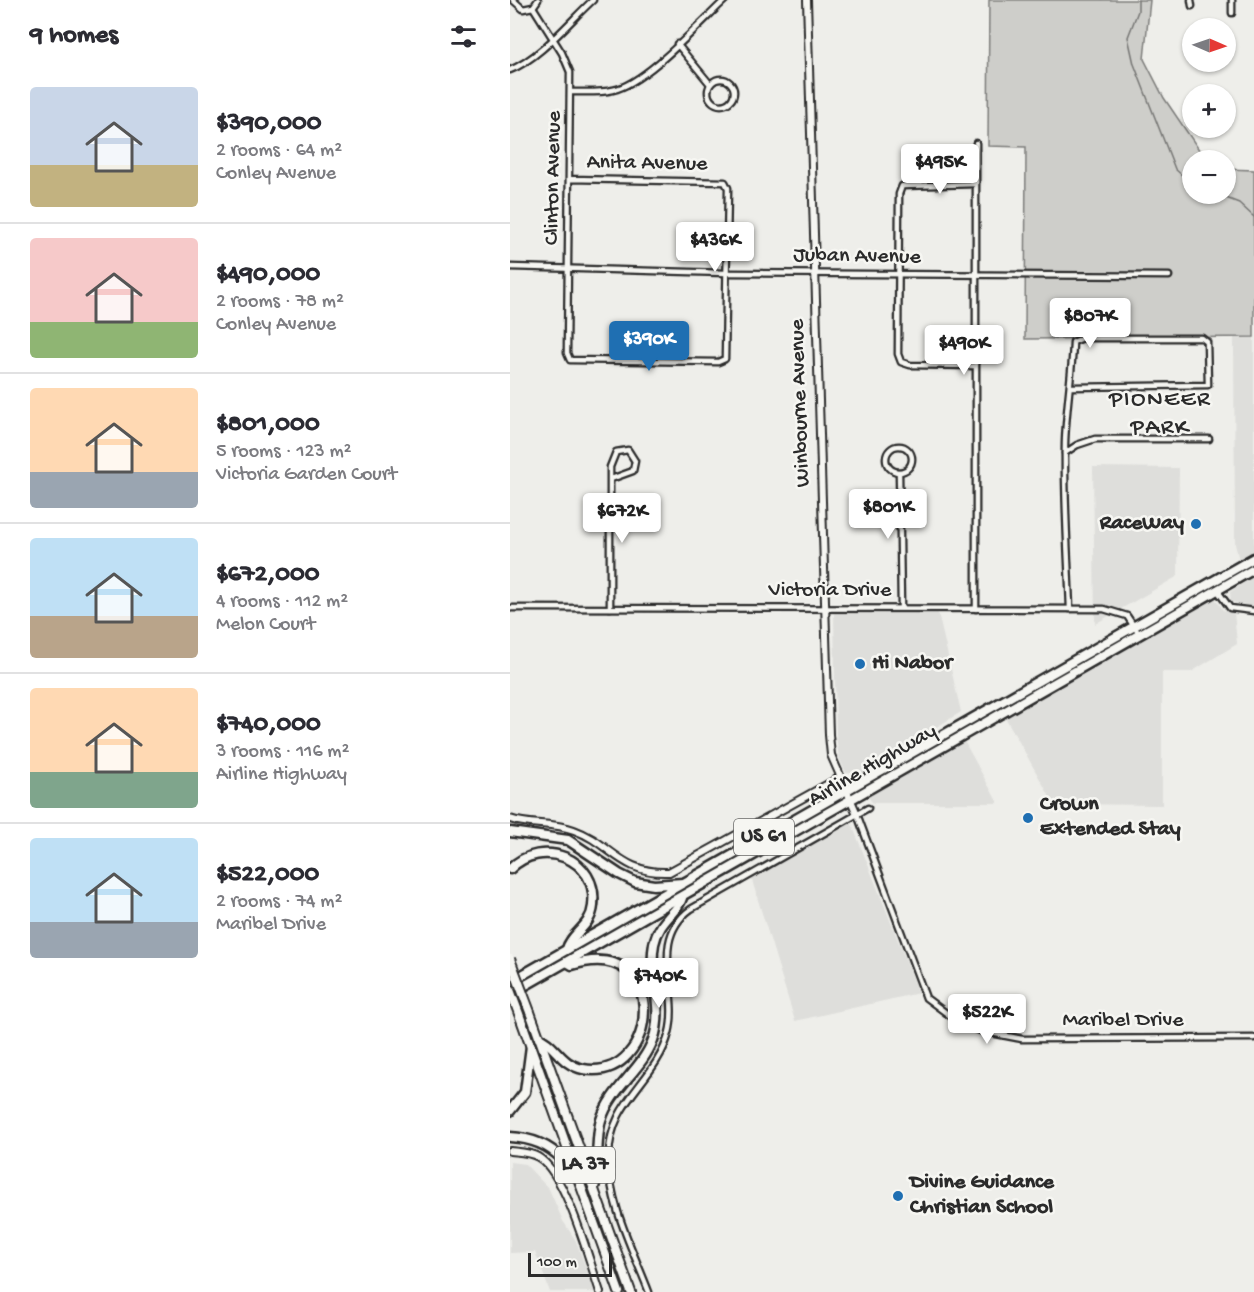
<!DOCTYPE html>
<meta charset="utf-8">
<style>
body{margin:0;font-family:"Gochi Hand",sans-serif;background:#f7f7f7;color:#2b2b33;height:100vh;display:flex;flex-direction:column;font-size:22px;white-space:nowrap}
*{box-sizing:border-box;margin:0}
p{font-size:20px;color:#7c7c81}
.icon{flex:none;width:33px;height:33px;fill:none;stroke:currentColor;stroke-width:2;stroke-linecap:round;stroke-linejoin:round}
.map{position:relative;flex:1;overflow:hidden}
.details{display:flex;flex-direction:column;background:#fff;width:510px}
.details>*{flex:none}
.needle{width:39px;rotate:92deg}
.fabs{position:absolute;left:672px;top:18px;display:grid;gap:12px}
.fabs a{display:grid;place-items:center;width:54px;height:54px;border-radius:50%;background:#fff;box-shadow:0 2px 4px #0004;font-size:30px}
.scale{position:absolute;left:18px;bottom:15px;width:84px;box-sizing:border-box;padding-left:6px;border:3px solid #2b2b2b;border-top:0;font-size:16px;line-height:21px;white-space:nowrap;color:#2b2b2b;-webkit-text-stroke:4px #f6f6f2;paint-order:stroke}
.price{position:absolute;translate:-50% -51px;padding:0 14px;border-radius:6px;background:#fff;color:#222;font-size:20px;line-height:39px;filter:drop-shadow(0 2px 3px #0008)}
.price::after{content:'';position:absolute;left:50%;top:36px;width:18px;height:14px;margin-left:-9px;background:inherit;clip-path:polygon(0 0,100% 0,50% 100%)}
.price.selected{background:#1f6fb2;color:#fff}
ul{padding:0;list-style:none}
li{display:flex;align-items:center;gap:18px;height:150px;padding:0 30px}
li+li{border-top:2px solid #e1e1e2}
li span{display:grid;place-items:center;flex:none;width:168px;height:120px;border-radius:6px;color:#555}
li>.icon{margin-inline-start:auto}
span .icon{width:72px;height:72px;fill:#fffc;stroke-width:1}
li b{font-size:26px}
h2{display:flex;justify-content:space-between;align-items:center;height:72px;padding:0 30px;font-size:26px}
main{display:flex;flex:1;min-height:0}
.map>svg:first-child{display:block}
.built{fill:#dededb}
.green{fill:#cececa;stroke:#7c7c7a;stroke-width:1.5}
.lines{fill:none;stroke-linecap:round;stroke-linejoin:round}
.stream{stroke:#757573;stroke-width:1.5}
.minor-casing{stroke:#2b2b2b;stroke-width:9}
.tertiary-casing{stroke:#2b2b2b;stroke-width:10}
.primary-casing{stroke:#2b2b2b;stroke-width:12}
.trunk-casing{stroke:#2b2b2b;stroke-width:13}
.minor{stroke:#f6f6f2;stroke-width:4.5}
.tertiary{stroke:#f6f6f2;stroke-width:6}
.primary{stroke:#f6f6f2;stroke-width:8}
.trunk{stroke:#f6f6f2;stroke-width:8}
.primary-bridge-casing{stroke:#2b2b2b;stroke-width:12;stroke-linecap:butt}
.primary-bridge{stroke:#f6f6f2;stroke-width:8}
.poi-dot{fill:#1f6fb2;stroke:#f6f6f2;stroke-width:2}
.labels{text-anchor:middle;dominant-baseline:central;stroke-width:5;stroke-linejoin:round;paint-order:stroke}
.shield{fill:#f6f6f2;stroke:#686867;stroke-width:1.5}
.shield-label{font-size:21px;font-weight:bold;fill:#2b2b2b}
.street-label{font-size:22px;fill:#2b2b2b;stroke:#f6f6f2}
.poi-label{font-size:22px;font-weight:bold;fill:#2b2b2b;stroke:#f6f6f2;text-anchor:start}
.neighbourhood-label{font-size:24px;letter-spacing:1.5px;fill:#2b2b2b;stroke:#f6f6f2}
</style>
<main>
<section class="details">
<h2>9 homes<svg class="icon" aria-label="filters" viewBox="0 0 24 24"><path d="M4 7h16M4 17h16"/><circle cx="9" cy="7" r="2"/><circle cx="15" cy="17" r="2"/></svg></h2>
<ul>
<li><span style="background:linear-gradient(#c9d6e8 65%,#c2b280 0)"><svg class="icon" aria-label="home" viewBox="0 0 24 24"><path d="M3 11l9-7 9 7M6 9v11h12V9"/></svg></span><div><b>$390,000</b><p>2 rooms · 64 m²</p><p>Conley Avenue</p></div></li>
<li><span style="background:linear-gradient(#f6c9c9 70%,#8fb573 0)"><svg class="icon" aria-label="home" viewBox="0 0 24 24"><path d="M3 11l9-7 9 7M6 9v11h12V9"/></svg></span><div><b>$490,000</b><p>2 rooms · 78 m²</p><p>Conley Avenue</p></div></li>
<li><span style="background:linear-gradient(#ffd9b3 70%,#9aa5b1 0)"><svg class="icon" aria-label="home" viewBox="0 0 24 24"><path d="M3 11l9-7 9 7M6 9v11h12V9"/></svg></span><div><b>$801,000</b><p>5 rooms · 123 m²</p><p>Victoria Garden Court</p></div></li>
<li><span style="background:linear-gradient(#bfe0f5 65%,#b9a48a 0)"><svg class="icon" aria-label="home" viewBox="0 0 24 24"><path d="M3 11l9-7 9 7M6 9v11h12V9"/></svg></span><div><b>$672,000</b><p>4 rooms · 112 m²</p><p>Melon Court</p></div></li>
<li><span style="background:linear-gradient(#ffd9b3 70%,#7fa58c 0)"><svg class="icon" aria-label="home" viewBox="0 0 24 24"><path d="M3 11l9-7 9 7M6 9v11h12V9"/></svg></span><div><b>$740,000</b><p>3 rooms · 116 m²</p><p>Airline Highway</p></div></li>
<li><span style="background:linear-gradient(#bfe0f5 70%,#9aa5b1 0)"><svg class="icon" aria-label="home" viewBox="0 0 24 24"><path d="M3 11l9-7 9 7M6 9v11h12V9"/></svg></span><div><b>$522,000</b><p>2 rooms · 74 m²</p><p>Maribel Drive</p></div></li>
</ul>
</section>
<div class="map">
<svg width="744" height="1292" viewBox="0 0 744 1292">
<rect width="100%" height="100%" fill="#eeeeea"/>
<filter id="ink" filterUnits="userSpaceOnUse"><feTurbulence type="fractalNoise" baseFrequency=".0167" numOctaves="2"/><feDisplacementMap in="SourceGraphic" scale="12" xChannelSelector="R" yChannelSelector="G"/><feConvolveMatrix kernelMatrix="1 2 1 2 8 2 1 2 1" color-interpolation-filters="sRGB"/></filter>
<g filter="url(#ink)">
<!-- built -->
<g class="built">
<path d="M 724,337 L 744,337 L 744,551 L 729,560 L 725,544 Z"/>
<path d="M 583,467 L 669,468 L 668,576 L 585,624 Z"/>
<path d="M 744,576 L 744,607 L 721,602 L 720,592 Z"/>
<path d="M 705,598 L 713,610 L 724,612 L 727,644 L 681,672 L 652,672 L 652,805 L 544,804 L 495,717 Z"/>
<path d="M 324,613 L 428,613 L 451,712 L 352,773 L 336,773 L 329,758 L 326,735 Z"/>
<path d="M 454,741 L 488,803 L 363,803 L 358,797 Z"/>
<path d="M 341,822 L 409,993 L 285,1021 L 241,877 Z"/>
<path d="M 0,1162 L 15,1164 L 39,1189 L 53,1221 L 66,1241 L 85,1292 L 40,1292 L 25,1252 L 0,1253 Z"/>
</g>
<!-- green -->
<path class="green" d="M 479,0 L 640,0 L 634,59 L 654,98 L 696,160 L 682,160 L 682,194 L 716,194 L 716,169 L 744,170 L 744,337 L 515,339 L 516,147 L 478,146 Z"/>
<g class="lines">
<!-- stream -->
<g class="stream">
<path d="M 628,0 L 628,11 L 618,37 L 624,64 L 665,169 L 682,184"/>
<path d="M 706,194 L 729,203 L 744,217"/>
</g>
<defs>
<g id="minor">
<path d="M 3,0 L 13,9 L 23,7 L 28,0"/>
<path d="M 681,0 L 682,6"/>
<path d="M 23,7 L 52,53 L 60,72 L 57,353 L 60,360 L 208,362 L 215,359 L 218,188 L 215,182 L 60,179"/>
<path d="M 722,13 L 722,0"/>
<path d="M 167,44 L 200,84"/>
<path d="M 0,70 C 29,59 60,21 83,0"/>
<circle cx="211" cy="92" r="13"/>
<path d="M 61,92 C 75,92 90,93 103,90 C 135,84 190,23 215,0"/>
<path d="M 465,184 L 392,186 L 389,194 L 388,354 L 391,362 L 400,365 L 465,366"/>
<path d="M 0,267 L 216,273 L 659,276"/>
<circle cx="389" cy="459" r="13"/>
<path d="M 555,453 L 567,445 L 585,439 L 699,439"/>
<path d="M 389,472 L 391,607"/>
<path d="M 707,590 L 720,608 L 744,611"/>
<path d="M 0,608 L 594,609 L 617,616 L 629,634"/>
<path d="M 100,608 L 100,467 L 106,452 L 118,450 L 125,461 L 123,471 L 101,479"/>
<path d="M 466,609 L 466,143"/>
<path d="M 560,609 C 558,554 554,498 555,443 C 556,409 562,376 563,342 L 573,338 L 692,338 L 697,342 L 698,385 L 562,387"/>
<path d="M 347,814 L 416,998 L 447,1021 L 471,1031 L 512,1039 L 744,1038"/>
<path d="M 139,1292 C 123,1250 98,1203 99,1157 C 99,1100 146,1082 159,1033 C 170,991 138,940 181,909 L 358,808"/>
</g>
<g id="tertiary">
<path d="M 297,0 L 319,735 L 321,755 L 347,814"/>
<path d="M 0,819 C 20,826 43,822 64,830 C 101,843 110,874 159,872 L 329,778"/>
<path d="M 0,1151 C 9,1152 20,1152 28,1157 C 56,1173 79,1260 90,1292"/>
</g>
<g id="primary">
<path d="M 20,1012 L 121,1292"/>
<path d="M 9,1014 L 109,1292"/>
</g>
<g id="trunk">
<path d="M 0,832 L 58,840 L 109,874 L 125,882 L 144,885 L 173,883"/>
<path d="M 0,869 C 31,837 89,858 83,906 C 81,927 61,933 57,949"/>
<path d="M 0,982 L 744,558"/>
<path d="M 0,994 L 744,569"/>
<path d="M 29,1038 C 46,1045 51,1065 73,1069 C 151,1083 161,934 62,965 L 57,962"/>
<path d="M 0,1111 L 15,1092 L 21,1046"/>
<path d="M 0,1137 C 20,1138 38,1144 52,1159 C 58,1166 60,1173 68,1176"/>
<path d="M 84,1187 C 89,1177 85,1139 91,1120 C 101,1088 132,1070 143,1040 C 155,1008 138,976 144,944 C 149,920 168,912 172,898"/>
</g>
</defs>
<!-- minor casing -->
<use href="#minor" class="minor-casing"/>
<!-- tertiary casing -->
<use href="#tertiary" class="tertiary-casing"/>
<!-- primary casing -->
<use href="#primary" class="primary-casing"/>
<!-- trunk casing -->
<use href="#trunk" class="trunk-casing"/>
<!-- minor -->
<use href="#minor" class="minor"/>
<!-- tertiary -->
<use href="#tertiary" class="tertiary"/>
<!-- primary -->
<use href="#primary" class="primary"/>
<!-- trunk -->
<use href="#trunk" class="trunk"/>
<defs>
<g id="primary-bridge">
<path d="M 0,959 L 20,1012"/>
<path d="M 0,990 L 9,1014"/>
</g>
</defs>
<!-- primary-bridge casing -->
<use href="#primary-bridge" class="primary-bridge-casing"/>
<!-- primary-bridge -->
<use href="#primary-bridge" class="primary-bridge"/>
</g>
</g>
<!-- markers -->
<g class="poi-dot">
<circle cx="686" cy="524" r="6"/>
<circle cx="350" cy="664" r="6"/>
<circle cx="518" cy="818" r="6"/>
<circle cx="388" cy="1196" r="6"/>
</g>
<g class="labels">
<!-- shield labels -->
<g class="shield">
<rect x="224" y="819" width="60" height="36" rx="4.5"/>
<rect x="45" y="1147" width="60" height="36" rx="4.5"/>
</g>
<g class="shield-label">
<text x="254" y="837">US 61</text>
<text x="75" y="1165">LA 37</text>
</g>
<!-- street labels -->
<g class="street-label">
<text transform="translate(137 164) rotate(1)">Anita Avenue</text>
<text transform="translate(44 178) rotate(-89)">Clinton Avenue</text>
<text transform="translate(347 257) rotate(1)">Juban Avenue</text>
<text transform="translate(291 403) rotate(-92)">Winbourne Avenue</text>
<text x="320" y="591">Victoria Drive</text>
<text transform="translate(363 766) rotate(-30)">Airline Highway</text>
<text x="613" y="1021">Maribel Drive</text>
</g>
<!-- poi labels -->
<g class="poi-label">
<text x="674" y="524" text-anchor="end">RaceWay</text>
<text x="362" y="664">Hi Nabor</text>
<text x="530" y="805">Crown<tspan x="530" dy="25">Extended Stay</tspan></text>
<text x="400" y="1183">Divine Guidance<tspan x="400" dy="25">Christian School</tspan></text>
</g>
<!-- neighbourhood labels -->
<g class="neighbourhood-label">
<text x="650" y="400">PIONEER<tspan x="650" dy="28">PARK</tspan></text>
</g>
</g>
</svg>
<div class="fabs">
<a><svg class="needle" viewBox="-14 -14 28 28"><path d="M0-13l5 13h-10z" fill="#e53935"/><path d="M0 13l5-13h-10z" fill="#7c7c81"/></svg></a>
<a>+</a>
<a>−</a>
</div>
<div class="scale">100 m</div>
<b class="price" style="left:430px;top:195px">$495K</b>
<b class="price" style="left:205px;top:273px">$436K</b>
<b class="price" style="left:580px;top:349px">$807K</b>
<b class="price selected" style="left:139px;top:372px">$390K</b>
<b class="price" style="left:454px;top:376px">$490K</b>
<b class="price" style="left:378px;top:540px">$801K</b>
<b class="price" style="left:112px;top:544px">$672K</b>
<b class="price" style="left:149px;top:1009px">$740K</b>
<b class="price" style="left:477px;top:1045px">$522K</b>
</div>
</main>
